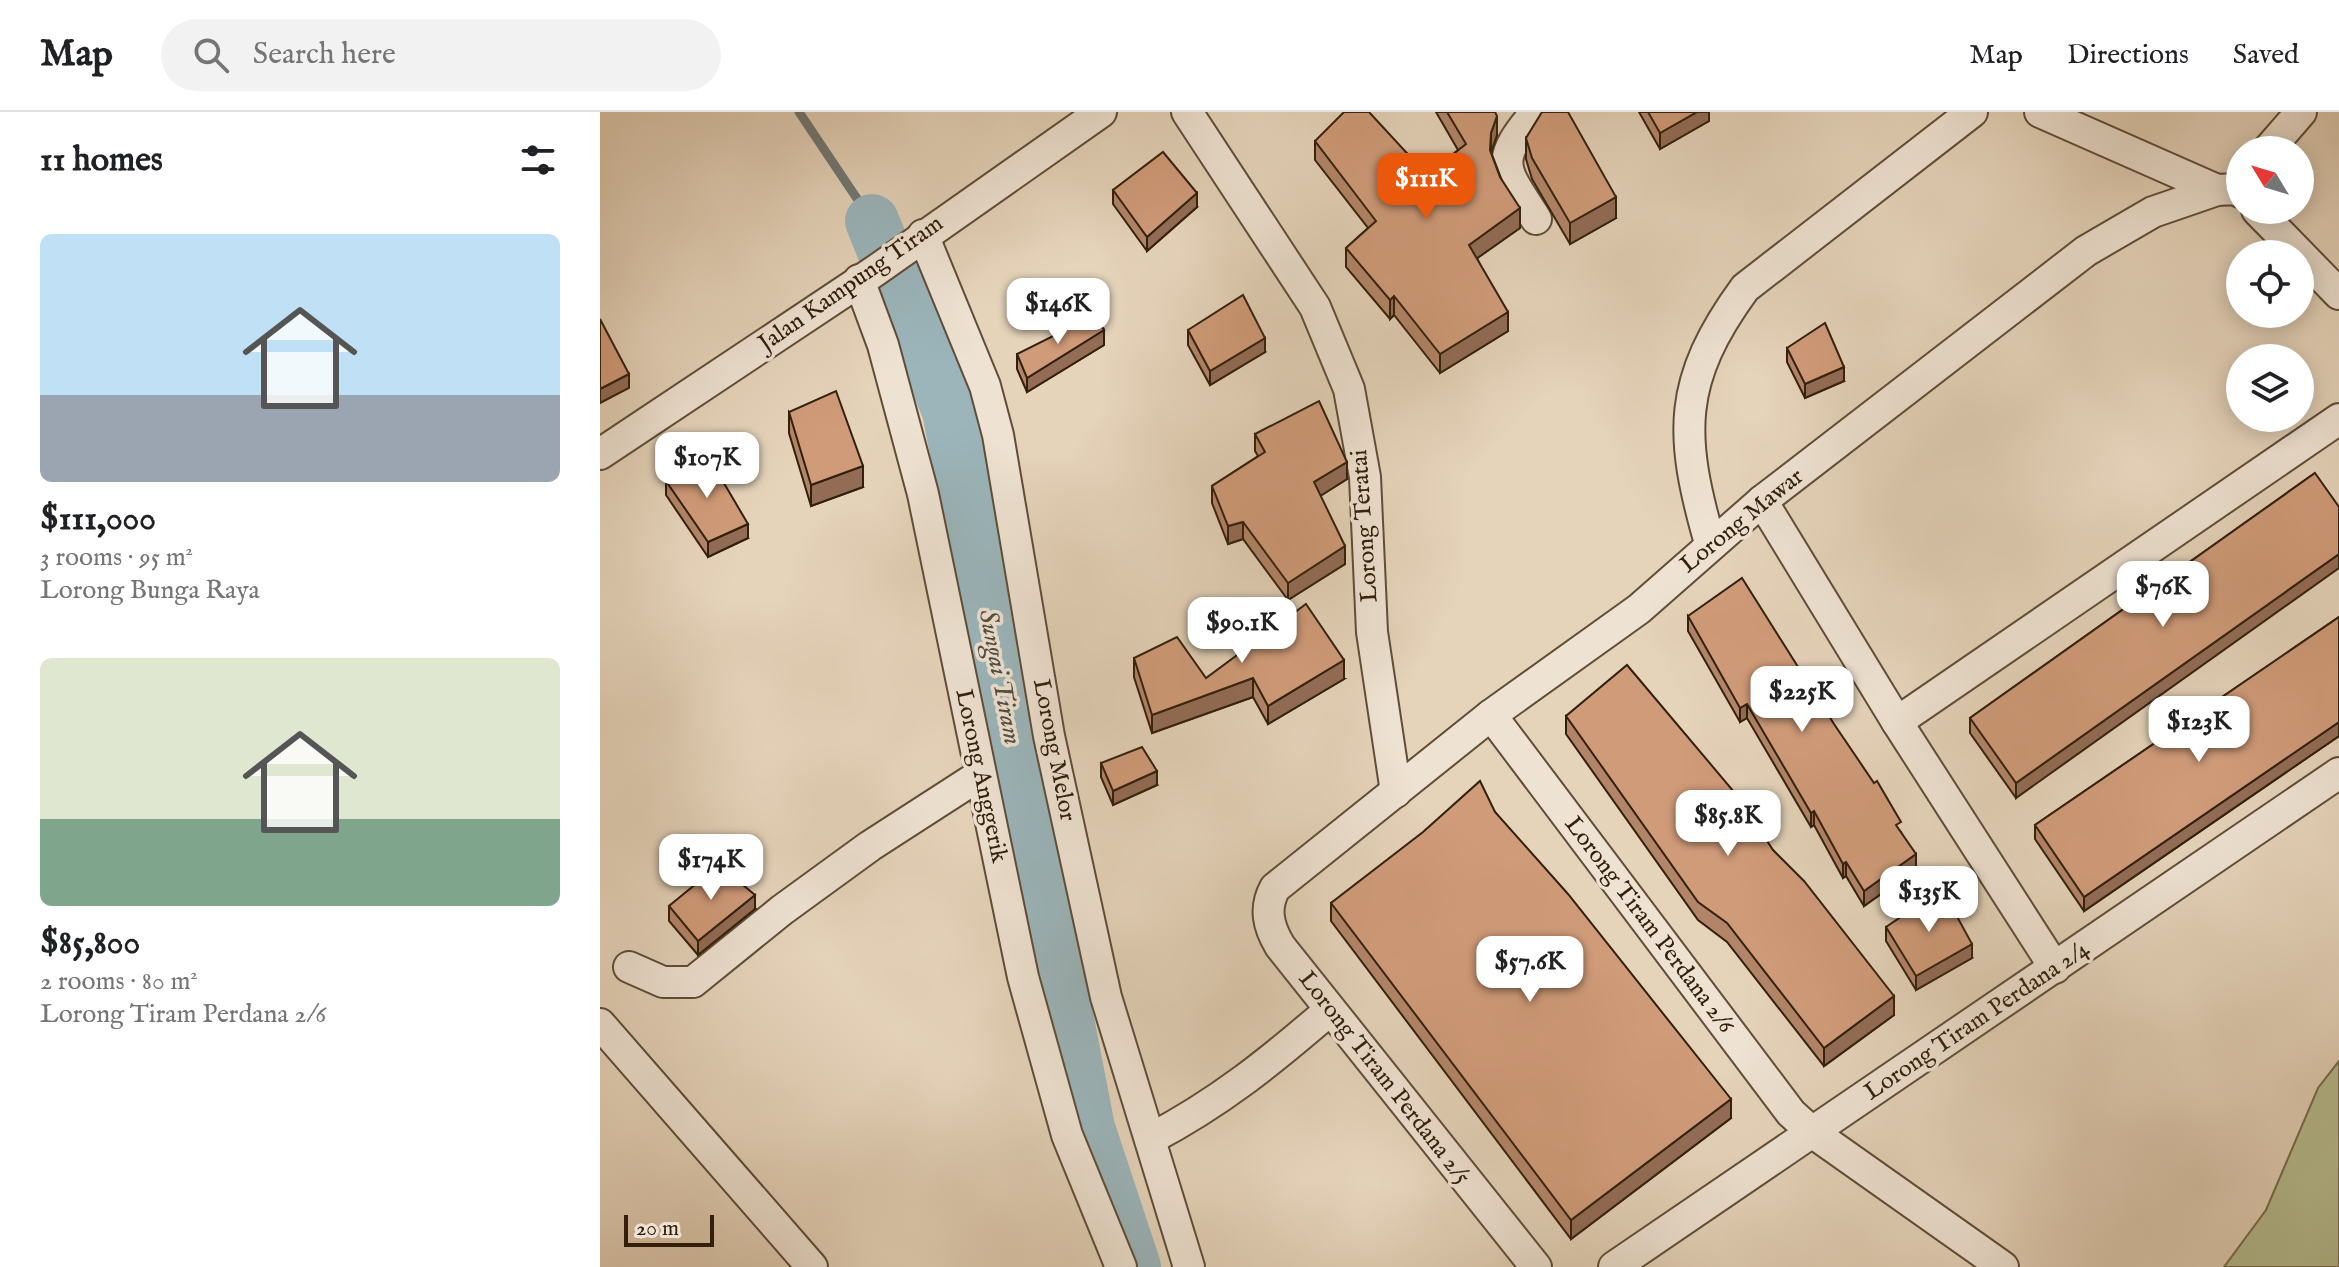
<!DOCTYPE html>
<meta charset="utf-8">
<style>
body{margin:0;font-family:"IM FELL English",serif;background:#f2f2f2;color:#202124;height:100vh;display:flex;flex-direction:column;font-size:30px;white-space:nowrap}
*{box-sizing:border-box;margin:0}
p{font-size:26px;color:#757577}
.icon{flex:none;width:44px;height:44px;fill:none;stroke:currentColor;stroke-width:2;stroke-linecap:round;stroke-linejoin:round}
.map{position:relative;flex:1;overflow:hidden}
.details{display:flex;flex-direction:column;background:#fff;width:600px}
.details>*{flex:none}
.needle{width:52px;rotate:308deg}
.controls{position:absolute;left:1626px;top:24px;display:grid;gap:16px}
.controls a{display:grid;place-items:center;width:88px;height:88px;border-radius:50%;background:#fff;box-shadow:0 4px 20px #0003;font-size:40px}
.scale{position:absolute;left:24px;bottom:20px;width:90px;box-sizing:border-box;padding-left:8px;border:4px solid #32200c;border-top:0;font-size:22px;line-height:28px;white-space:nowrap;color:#32200c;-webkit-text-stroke:6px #eee2d2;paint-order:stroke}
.price{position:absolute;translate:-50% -68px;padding:0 18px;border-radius:16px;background:#fff;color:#222;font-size:26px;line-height:52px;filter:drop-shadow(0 2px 4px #0008)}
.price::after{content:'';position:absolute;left:50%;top:48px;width:24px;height:18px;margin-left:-12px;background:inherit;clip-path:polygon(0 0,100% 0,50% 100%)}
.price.on{background:#ea580c;color:#fff}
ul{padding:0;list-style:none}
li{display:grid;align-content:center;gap:16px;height:424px;padding:0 40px}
li span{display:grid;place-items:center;height:248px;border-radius:12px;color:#555}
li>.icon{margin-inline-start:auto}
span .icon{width:144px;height:144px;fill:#fffc;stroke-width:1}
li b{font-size:34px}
h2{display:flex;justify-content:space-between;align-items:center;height:96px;padding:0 40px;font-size:34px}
header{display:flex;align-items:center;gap:48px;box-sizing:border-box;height:112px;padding:0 40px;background:#fff;border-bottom:2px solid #e0e0e0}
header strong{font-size:38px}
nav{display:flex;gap:44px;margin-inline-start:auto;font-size:28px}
.search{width:560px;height:72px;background:#f2f2f2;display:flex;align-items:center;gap:20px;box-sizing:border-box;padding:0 28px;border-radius:44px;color:#757577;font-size:30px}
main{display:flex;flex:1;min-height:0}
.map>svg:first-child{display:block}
.green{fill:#b5bc90;stroke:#746e4e;stroke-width:2}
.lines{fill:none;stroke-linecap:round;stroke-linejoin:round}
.stream{stroke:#717975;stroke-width:9}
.river{stroke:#9bb5bb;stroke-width:54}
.minor-casing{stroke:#5f4d38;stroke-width:34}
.minor{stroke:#eee2d2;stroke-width:30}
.wall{fill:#b38568;stroke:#32200c;stroke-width:2}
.shaded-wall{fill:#926c55;stroke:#32200c;stroke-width:2}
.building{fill:#d09b79;stroke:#32200c;stroke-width:2}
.labels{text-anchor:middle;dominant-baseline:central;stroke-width:7;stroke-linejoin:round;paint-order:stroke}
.street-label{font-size:24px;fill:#32200c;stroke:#eee2d2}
.water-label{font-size:26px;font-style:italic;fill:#524d41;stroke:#eee2d2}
</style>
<header>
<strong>Map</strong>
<div class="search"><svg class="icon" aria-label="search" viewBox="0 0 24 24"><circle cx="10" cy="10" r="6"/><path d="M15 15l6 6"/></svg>Search here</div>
<nav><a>Map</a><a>Directions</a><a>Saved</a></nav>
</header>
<main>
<section class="details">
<h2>11 homes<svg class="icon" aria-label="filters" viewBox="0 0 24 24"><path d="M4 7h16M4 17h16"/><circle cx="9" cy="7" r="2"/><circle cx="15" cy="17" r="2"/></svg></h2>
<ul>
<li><span style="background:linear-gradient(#bfe0f5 65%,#9aa5b1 0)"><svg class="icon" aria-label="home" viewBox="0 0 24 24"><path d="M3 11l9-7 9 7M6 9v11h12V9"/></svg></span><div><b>$111,000</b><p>3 rooms · 95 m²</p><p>Lorong Bunga Raya</p></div></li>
<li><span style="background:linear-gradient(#dfe7d0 65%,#7fa58c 0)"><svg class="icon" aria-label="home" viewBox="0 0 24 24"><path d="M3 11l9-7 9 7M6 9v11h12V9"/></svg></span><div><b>$85,800</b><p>2 rooms · 80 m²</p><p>Lorong Tiram Perdana 2/6</p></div></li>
</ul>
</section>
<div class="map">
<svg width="1739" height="1155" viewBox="0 0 1739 1155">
<rect width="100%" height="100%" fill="#e5d3ba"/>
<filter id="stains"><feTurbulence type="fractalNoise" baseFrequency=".0025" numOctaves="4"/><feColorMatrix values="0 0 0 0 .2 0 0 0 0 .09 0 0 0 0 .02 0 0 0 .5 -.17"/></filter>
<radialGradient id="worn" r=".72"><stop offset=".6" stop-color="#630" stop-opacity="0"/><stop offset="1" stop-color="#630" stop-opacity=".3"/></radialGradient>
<!-- green -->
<path class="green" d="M 1739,949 L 1739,1155 L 1624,1155 L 1666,1098 L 1718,976 Z"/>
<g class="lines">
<!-- stream -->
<path class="stream" d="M 199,0 L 272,109"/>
<!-- river -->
<path class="river" d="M 272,109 L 349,299 L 488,1016 L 534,1155"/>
<defs>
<g id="minor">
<path d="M 587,0 L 715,195 L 749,277 L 765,365 L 772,520 L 796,680"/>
<path d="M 1440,0 L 1617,78"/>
<path d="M 1668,38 L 1701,0"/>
<path d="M 1657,98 L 1739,182"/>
<path d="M 936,107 C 903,55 893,51 936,0"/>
<path d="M 323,123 L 385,274 L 398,323 L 449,624 L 506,885 L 589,1155"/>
<path d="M 259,168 L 283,233 L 323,382 L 423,865 L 467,1023 L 521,1155"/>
<path d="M 0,342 L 275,159 L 501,0"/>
<path d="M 1162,389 L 1297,610 L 1455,856"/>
<path d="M 1110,431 C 1079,323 1077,269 1145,176 L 1372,0"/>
<path d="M 891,603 L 1191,1001 L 1212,1020 L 1403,1155"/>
<path d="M 1297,610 L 1739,307"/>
<path d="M 29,855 L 63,870 L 93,870 L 182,798 L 270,734 L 380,663"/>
<path d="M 0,912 L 212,1155"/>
<path d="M 550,1027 C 619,991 671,949 730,898"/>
<path d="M 936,1155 L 680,834 C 668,814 664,796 675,776 L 891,603 L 1039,497 L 1162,389 L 1486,139 L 1553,100 L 1617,78 L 1636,77 L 1640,80"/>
<path d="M 1014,1155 L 1739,661"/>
</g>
</defs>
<!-- minor casing -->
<use href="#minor" class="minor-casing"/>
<!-- minor -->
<use href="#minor" class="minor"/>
</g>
<!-- wall -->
<g class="wall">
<path d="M 836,0 L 895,0 L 897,23 L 891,40 L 920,116 L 877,146 L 908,219 L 840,261 L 794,203 L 790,207 L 746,155 L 746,136 L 768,116 L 715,48 L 715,29 L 827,63 L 858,38 Z"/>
<path d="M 1039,0 L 1109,0 L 1109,9 L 1060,37 Z"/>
<path d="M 926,26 L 1016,106 L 970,132 L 932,67 L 926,47 Z"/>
<path d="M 513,78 L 597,95 L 547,139 L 513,92 Z"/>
<path d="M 588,218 L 665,240 L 610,273 L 588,233 Z"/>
<path d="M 504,233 L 427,280 L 417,257 L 417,242 Z"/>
<path d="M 1187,236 L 1244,269 L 1205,286 L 1187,250 Z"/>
<path d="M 189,300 L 263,375 L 211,394 L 189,321 Z"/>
<path d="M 655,322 L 747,367 L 720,384 L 745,452 L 688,488 L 643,427 L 628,432 L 612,391 L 612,374 L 658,344 L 655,339 Z"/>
<path d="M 1715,361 L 1416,686 L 1370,621 L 1370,606 Z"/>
<path d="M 66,369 L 148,426 L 108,445 L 66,383 Z"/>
<path d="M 1088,504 L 1301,720 L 1316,757 L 1264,794 L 1246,764 L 1243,766 L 1214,713 L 1211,715 L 1147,606 L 1140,610 L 1088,519 Z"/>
<path d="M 1739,505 L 1739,624 L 1484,799 L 1435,727 L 1435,713 Z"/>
<path d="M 534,546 L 606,566 L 744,567 L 668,612 L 653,585 L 552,621 L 534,565 Z"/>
<path d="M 966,604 L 1173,738 L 1294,903 L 1224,954 L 1127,830 L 1098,808 L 966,622 Z"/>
<path d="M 501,651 L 557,673 L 513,693 L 501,665 Z"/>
<path d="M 895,700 L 1131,1006 L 971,1127 L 731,809 L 731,791 Z"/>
<path d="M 69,794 L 155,797 L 98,843 L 69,809 Z"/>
<path d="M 1286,815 L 1372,846 L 1316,878 L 1286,829 Z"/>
</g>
<!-- shaded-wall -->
<g class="shaded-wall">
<path d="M 1097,0 L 1109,0 L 1109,9 L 1060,37 L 1060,21 Z"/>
<path d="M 897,4 L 897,23 L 891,41 L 891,21 Z"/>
<path d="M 597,81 L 597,95 L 547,139 L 547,125 Z"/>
<path d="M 1016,85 L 1016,106 L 970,132 L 970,111 Z"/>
<path d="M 920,96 L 920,116 L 869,152 L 869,133 Z"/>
<path d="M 794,184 L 794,203 L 790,207 L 790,188 Z"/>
<path d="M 908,200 L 908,219 L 840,261 L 840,242 Z"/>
<path d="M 504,218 L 504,233 L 427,280 L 427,266 Z"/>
<path d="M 665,226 L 665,240 L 610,273 L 610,259 Z"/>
<path d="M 1244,255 L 1244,269 L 1205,286 L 1205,272 Z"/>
<path d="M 29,262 L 29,276 L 0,291 L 0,277 Z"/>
<path d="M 747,350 L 747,367 L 714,388 L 714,370 Z"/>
<path d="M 263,354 L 263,375 L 211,394 L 211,373 Z"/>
<path d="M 643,410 L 643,427 L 628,432 L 628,414 Z"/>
<path d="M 148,412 L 148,426 L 108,445 L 108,430 Z"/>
<path d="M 745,434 L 745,452 L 688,488 L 688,471 Z"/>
<path d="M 1739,442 L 1739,456 L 1416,686 L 1416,671 Z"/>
<path d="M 744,548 L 744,567 L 668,612 L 668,594 Z"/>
<path d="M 653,566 L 653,585 L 552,621 L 552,603 Z"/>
<path d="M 1147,592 L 1147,606 L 1140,610 L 1140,596 Z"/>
<path d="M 1739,610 L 1739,624 L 1484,799 L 1484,785 Z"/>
<path d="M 557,659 L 557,673 L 513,693 L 513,679 Z"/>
<path d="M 1214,699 L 1214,713 L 1211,715 L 1211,701 Z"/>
<path d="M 1316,742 L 1316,757 L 1264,794 L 1264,779 Z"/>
<path d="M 1246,750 L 1246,764 L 1243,766 L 1243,752 Z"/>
<path d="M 155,783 L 155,797 L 98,843 L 98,829 Z"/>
<path d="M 1372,832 L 1372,846 L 1316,878 L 1316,864 Z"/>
<path d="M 1294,884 L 1294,903 L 1224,954 L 1224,936 Z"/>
<path d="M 1131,987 L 1131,1006 L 971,1127 L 971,1108 Z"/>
</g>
<!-- building -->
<g class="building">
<path d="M 744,0 L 769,0 L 827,63 L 866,32 L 847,0 L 895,0 L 897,4 L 891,21 L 890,38 L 900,65 L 920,96 L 869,133 L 908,200 L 840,242 L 794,184 L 790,188 L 746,136 L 776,109 L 715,29 Z"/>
<path d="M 942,0 L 968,0 L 1016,85 L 970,111 L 932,46 L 926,26 Z"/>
<path d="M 1048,0 L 1097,0 L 1060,21 Z"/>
<path d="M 563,40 L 597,81 L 547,125 L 513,78 Z"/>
<path d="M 643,183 L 665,226 L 610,259 L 588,218 Z"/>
<path d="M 495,203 L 504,218 L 427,266 L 417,242 Z"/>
<path d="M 0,207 L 29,262 L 0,277 Z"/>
<path d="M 1225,211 L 1244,255 L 1205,272 L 1187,236 Z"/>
<path d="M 236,279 L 263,354 L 211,373 L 189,300 Z"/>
<path d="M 719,289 L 747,350 L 714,370 L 745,434 L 688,471 L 643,410 L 628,414 L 612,374 L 665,340 L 655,322 Z"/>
<path d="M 108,344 L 148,412 L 108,430 L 66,369 Z"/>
<path d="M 1715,361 L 1739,395 L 1739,442 L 1416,671 L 1370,606 Z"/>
<path d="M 1142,466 L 1234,612 L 1274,671 L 1277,669 L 1301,710 L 1296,713 L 1316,742 L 1264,779 L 1246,750 L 1243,752 L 1214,699 L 1211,701 L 1147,592 L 1140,596 L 1088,504 Z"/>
<path d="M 706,492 L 744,548 L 668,594 L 653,566 L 552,603 L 534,546 L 577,525 L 606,566 Z"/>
<path d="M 1739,505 L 1739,610 L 1484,785 L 1435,713 Z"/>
<path d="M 1027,553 L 1140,687 L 1173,738 L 1204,769 L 1294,884 L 1224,936 L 1127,811 L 1098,790 L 966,604 Z"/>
<path d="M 542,635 L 557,659 L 513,679 L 501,651 Z"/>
<path d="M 880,669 L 895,700 L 968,782 L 1131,987 L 971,1108 L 731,791 L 823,720 Z"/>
<path d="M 119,753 L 155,783 L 98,829 L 69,794 Z"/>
<path d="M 1342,777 L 1372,832 L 1316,864 L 1286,815 Z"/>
</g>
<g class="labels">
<!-- street labels -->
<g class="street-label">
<text transform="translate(251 172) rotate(-35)">Jalan Kampung Tiram</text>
<text transform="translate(1142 409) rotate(-39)">Lorong Mawar</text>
<text transform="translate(765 414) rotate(-94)">Lorong Teratai</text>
<text transform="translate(454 638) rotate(79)">Lorong Melor</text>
<text transform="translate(381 664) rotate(78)">Lorong Anggerik</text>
<text transform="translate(1049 813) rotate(53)">Lorong Tiram Perdana 2/6</text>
<text transform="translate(1377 909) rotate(-34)">Lorong Tiram Perdana 2/4</text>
<text transform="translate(784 966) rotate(52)">Lorong Tiram Perdana 2/5</text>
</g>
<!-- water labels -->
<g class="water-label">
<text transform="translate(400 565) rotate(79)">Sungai Tiram</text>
</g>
</g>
<rect width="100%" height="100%" filter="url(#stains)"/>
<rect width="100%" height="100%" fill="url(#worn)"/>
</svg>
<div class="controls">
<a><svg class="needle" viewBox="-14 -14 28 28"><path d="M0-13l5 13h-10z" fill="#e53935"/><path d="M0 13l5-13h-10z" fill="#757577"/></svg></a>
<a><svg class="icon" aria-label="locate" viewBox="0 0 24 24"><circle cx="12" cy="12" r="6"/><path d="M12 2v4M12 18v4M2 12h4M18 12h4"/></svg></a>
<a><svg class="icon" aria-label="layers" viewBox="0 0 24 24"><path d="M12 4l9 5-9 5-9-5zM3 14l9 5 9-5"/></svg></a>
</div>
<div class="scale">20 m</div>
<b class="price on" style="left:826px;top:109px">$111K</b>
<b class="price" style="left:458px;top:234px">$146K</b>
<b class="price" style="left:107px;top:388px">$107K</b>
<b class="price" style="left:1563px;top:517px">$76K</b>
<b class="price" style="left:642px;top:553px">$90.1K</b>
<b class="price" style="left:1202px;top:622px">$225K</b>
<b class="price" style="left:1599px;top:652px">$123K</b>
<b class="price" style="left:1128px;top:746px">$85.8K</b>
<b class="price" style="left:111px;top:790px">$174K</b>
<b class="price" style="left:1329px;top:822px">$135K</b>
<b class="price" style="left:930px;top:892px">$57.6K</b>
</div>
</main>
